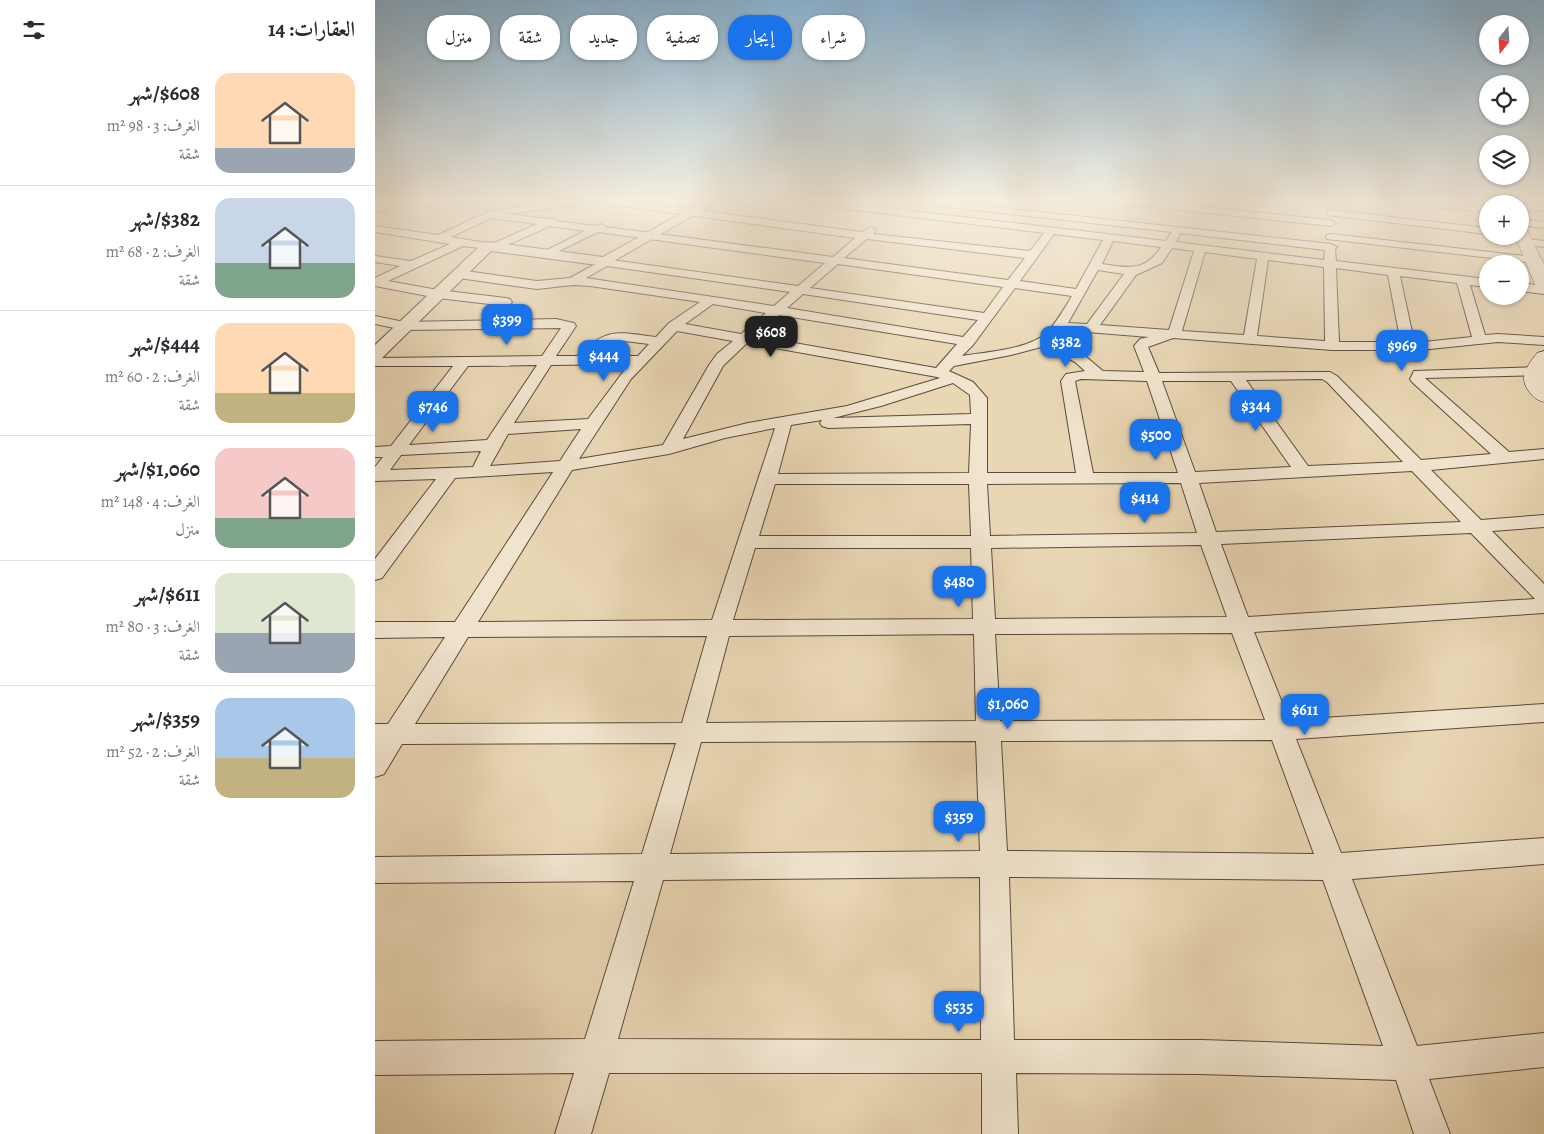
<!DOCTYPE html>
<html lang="ar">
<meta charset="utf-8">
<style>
body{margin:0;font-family:Alegreya,Amiri,serif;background:#f2f2f3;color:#2b2b33;direction:rtl;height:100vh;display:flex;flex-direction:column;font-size:19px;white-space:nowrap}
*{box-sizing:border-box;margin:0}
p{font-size:16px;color:#7c7c81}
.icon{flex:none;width:28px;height:28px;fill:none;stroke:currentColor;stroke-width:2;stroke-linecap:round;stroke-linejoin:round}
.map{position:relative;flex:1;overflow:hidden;direction:ltr}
.panel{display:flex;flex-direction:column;background:#fff;width:375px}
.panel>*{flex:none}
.banner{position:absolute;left:15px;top:15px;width:475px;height:45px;direction:rtl;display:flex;gap:10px}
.needle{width:32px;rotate:197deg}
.tools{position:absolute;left:1104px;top:15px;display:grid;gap:10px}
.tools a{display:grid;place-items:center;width:50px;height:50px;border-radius:50%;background:#fff;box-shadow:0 1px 4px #0004;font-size:25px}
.price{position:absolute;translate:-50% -42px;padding:0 11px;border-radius:10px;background:#1a73e8;color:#fff;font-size:16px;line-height:32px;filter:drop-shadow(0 1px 2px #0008)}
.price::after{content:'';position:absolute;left:50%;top:30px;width:15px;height:11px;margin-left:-8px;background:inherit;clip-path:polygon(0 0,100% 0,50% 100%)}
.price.active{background:#222;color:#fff}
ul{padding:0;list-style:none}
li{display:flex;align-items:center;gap:15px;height:125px;padding:0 20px}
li+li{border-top:1px solid #e1e1e2}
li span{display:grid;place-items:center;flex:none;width:140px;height:100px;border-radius:15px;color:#555}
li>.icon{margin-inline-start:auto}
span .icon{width:60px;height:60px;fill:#fffc;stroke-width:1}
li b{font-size:21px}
h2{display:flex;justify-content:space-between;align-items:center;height:60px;padding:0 20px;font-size:21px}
.chip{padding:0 18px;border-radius:20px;background:#fff;box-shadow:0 1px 4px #0004;font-size:18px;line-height:45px}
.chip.active{background:#1a73e8;color:#fff}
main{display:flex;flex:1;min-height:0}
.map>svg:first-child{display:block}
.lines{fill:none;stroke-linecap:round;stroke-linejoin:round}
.minor-casing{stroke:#5a4a3c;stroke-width:2}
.tertiary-casing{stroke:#5a4a3c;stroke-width:2}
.secondary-casing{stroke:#2a1c14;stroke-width:1}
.minor{fill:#f1e4ce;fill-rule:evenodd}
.tertiary{fill:#f1e4ce;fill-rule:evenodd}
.secondary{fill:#f1e4ce;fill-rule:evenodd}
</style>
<main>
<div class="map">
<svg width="1169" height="1134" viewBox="0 0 1169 1134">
<rect width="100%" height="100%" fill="#e9d6b3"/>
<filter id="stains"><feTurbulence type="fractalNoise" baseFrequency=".004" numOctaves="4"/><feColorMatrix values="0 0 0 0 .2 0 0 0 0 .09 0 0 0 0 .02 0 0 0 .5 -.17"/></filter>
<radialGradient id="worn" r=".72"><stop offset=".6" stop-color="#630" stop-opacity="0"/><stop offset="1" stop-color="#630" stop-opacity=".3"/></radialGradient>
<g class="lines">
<defs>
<g id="minor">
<path d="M 20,200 L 66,202 L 74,200 L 88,200 L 67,208 L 26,204 L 0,213 L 0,207 Z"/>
<path d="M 200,200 L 244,200 L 487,232 L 496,227 L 501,230 L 498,234 L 655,251 L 669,233 L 422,203 L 417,200 L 443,200 L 791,241 L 797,232 L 534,203 L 529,200 L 557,200 L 956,244 L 962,247 L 960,249 L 961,261 L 1112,279 L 1112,287 L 1095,285 L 1110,335 L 1123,334 L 1169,337 L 1169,345 L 1123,342 L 1045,350 L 957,350 L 798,338 L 773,347 L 784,373 L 955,372 L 962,376 L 1046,460 L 1116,454 L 1037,382 L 1035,379 L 1039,371 L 1169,367 L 1169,375 L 1050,378 L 1134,452 L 1169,449 L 1169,459 L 1056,470 L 1106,520 L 1169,515 L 1169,527 L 1117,531 L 1169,584 L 1169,613 L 879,632 L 914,720 L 1169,704 L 1169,722 L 921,739 L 966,853 L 1169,838 L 1169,864 L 977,879 L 1042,1046 L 1169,1033 L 1169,1067 L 1054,1079 L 1075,1134 L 1039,1134 L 1021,1080 L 826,1074 L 641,1073 L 643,1134 L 607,1134 L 607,1073 L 234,1073 L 216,1134 L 180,1134 L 199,1073 L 0,1075 L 0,1041 L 210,1039 L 259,881 L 0,883 L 0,857 L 267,854 L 301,743 L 27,744 L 9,774 L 0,777 L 0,724 L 13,724 L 70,637 L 0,638 L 0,622 L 80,622 L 178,472 L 80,478 L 7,578 L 0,580 L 0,559 L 61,479 L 0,481 L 0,467 L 8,457 L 0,457 L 0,447 L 16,446 L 78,366 L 0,366 L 0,358 L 167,356 L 186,328 L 29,330 L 0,324 L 0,316 L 29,322 L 181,319 L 199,323 L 201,326 L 181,356 L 202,356 C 233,327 241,332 281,337 L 294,323 L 325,302 L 215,286 L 198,285 L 162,289 L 84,278 L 78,274 L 84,270 L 162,281 L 195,278 L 230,259 L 423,286 L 450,263 L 223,232 L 172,257 L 166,254 L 168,252 L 210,231 L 175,226 L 121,250 L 88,246 L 13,281 L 63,290 L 131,298 L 135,299 L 137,302 L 135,305 L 131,306 L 63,298 L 0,286 L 0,278 L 25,266 L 0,262 L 0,256 L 36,261 L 75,244 L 0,232 L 0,226 L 63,235 L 115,211 ZM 222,202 L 225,203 L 480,238 L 458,257 L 231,227 L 226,224 L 220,226 L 182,221 L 177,218 L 172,219 L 133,214 ZM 116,218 L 162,224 L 117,244 L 76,237 ZM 804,233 L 950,250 L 949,260 L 801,242 L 805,235 ZM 679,234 L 728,240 L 701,289 L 645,281 ZM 492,239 L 650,258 L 633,280 L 469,258 ZM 738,241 L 786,247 C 770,272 753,268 727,264 ZM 797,248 L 819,251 L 794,330 L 725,325 L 761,275 L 787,263 ZM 830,252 L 882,259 L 869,335 L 807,331 ZM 893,260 L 949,267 L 950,341 L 882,336 ZM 463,264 L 628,287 L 609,313 L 435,288 ZM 232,266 L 415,292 L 399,306 L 211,278 ZM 961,268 L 1013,275 L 1024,333 L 1033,342 L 964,342 ZM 723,270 L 749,274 L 712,324 L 693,323 ZM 1025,276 L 1082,283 L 1097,337 L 1048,342 L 1037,332 ZM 640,288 L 697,296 C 689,309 681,324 670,334 C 651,350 611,352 587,356 L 598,345 ZM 428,294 L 603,320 L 588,337 L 412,308 ZM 338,304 L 391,313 L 366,334 L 310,324 ZM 404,315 L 582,344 L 561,368 L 380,336 ZM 687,330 L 774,337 L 765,339 L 759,346 L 769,372 L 728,371 L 710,356 L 679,339 ZM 302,331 L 358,341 L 342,354 L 334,365 L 288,445 L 204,459 L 256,379 ZM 241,340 L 274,344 L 263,356 L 218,356 L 231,346 ZM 372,343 L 562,377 L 565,378 L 472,406 L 373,423 L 308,439 L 348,366 ZM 670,346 L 700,362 L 710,371 L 691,374 L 686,381 L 701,473 L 612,473 L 612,398 L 598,382 L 574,371 L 579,366 L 636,355 ZM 254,364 L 213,419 L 139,423 L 176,365 ZM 162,365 L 112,440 L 34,445 L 93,366 ZM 706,379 L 772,381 L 803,473 L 718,473 L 700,381 ZM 947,379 L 952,382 L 1028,462 L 933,466 L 871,380 ZM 787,381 L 856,381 L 916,467 L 820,472 ZM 578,383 L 595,395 L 596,414 L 458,418 L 506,406 ZM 447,420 L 445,423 L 447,426 L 453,428 L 596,424 L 594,473 L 403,474 L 416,425 ZM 400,428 L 337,620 L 103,622 L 197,470 L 294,454 L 350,438 ZM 206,429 L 185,461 L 115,466 L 133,434 ZM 106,451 L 98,467 L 15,470 L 26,455 ZM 1037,471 L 1086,522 L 841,532 L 824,483 ZM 806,483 L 822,533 L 615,536 L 612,484 ZM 400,484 L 594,484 L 596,536 L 384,536 ZM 1096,533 L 1160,599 L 873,617 L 846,544 ZM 826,545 L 852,617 L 620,619 L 616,548 ZM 380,548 L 596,548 L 598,619 L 358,620 ZM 857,633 L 890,720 L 625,721 L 620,634 ZM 599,634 L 601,721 L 331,723 L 354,636 ZM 332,636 L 307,723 L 40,724 L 93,637 ZM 897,740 L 939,854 L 632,851 L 626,741 ZM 601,741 L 605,851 L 295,854 L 326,742 ZM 605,877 L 606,1040 L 243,1039 L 288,880 ZM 634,877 L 948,880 L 1008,1046 L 826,1040 L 639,1040 Z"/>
<path d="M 730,200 L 760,200 L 956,220 L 961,223 L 956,226 L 735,203 Z"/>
<path d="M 929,200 L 957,200 L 960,202 C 953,207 936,205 929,200 Z"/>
<path d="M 1006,200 L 1040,200 L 1112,206 L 1112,212 L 1011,203 Z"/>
<path d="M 1145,203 L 1169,205 L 1169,211 L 1145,209 L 1145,204 L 1142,204 Z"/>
<path d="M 956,210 L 1112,228 L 1112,234 L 952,215 L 952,211 Z"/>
<path d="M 1145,219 L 1169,222 L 1169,228 L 1145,225 Z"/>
<path d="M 956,234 L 1159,257 L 1165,260 L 1159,263 L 952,239 L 951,237 L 952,235 Z"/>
<path d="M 1151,239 L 1169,241 L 1169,247 L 1147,244 L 1146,242 L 1147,240 Z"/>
<path d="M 1145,283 L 1169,286 L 1169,294 L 1145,291 Z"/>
</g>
<path id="tertiary" d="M 331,200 L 345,200 L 230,266 L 116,251 L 6,359 L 0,360 L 0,345 L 108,243 L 113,242 L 228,257 Z"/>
<g id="secondary">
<path d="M 1124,200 L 1137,200 L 1140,204 L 1126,204 Z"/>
<path d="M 1145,226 L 1150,227 L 1152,230 L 1169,264 L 1169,293 L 1163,292 L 1140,236 L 1145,236 Z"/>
<path d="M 1169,351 L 1169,402 C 1161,400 1158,397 1153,390 C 1143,376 1154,364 1162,353 Z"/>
</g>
</defs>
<!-- minor casing -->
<use href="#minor" class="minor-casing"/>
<!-- tertiary casing -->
<use href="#tertiary" class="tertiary-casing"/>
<!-- secondary casing -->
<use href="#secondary" class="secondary-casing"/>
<!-- minor -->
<use href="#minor" class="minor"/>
<!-- tertiary -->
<use href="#tertiary" class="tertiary"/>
<!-- secondary -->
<use href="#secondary" class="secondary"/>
</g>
<!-- sky -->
<linearGradient id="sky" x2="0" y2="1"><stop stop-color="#89b5d5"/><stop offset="0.56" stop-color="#f5eddd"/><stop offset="1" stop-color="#f5eddd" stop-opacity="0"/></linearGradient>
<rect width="1169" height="358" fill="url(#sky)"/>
<rect width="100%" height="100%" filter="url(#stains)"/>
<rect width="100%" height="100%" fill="url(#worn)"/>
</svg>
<div class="tools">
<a><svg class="needle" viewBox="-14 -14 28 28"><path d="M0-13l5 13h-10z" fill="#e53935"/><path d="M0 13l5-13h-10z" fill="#7c7c81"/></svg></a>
<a><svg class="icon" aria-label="locate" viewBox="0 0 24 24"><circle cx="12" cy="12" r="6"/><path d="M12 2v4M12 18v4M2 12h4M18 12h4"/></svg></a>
<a><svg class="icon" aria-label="layers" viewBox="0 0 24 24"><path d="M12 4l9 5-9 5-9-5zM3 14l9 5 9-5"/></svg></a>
<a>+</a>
<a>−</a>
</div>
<b class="price" style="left:132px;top:346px">$399</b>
<b class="price active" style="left:396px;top:358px">$608</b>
<b class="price" style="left:691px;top:368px">$382</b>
<b class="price" style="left:1027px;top:372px">$969</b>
<b class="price" style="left:229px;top:382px">$444</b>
<b class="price" style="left:881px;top:432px">$344</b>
<b class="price" style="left:58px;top:433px">$746</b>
<b class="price" style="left:781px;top:461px">$500</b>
<b class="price" style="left:770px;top:524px">$414</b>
<b class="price" style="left:584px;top:608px">$480</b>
<b class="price" style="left:633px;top:730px">$1,060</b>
<b class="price" style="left:930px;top:736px">$611</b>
<b class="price" style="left:584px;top:843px">$359</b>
<b class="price" style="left:584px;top:1033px">$535</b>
<div class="banner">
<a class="chip">شراء</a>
<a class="chip active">إيجار</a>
<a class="chip">تصفية</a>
<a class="chip">جديد</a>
<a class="chip">شقة</a>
<a class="chip">منزل</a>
</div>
</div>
<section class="panel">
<h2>العقارات: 14<svg class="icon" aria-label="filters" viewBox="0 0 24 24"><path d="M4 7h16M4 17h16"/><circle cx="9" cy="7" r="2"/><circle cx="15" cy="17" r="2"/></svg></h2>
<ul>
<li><span style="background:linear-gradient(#ffd9b3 75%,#9aa5b1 0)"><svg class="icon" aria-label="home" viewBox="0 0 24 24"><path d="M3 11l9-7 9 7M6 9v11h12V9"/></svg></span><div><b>$608/شهر</b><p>الغرف: 3 · 98 m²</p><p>شقة</p></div></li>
<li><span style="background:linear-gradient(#c9d6e8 65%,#7fa58c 0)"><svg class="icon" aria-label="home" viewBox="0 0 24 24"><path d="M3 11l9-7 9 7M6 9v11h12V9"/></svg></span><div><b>$382/شهر</b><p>الغرف: 2 · 68 m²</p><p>شقة</p></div></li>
<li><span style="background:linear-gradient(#ffd9b3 70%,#c2b280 0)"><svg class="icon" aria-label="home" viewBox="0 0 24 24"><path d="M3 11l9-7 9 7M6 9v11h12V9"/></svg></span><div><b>$444/شهر</b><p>الغرف: 2 · 60 m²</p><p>شقة</p></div></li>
<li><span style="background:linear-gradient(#f6c9c9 70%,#7fa58c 0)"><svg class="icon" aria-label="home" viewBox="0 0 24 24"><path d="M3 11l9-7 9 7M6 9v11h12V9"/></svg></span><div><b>$1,060/شهر</b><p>الغرف: 4 · 148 m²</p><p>منزل</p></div></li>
<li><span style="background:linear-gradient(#dfe7d0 60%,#9aa5b1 0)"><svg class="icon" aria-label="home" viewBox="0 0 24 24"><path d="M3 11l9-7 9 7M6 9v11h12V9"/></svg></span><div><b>$611/شهر</b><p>الغرف: 3 · 80 m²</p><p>شقة</p></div></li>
<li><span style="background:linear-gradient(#a9c7e8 60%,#c2b280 0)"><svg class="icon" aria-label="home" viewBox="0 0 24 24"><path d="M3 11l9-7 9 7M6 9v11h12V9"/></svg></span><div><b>$359/شهر</b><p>الغرف: 2 · 52 m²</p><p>شقة</p></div></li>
</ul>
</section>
</main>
